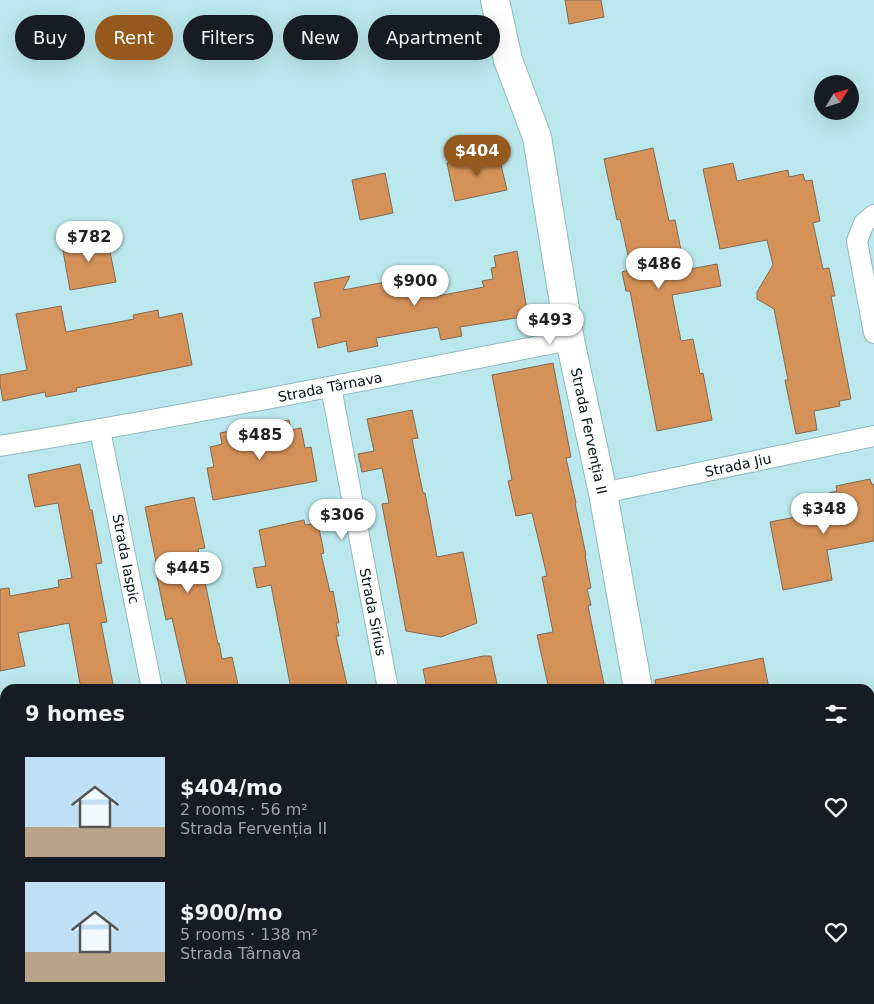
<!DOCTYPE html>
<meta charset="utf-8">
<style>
body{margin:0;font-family:"DejaVu Sans",sans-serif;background:#242831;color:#f1f3f6;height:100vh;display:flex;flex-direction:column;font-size:19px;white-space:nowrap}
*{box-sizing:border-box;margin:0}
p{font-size:16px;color:#9ea1a6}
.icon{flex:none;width:28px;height:28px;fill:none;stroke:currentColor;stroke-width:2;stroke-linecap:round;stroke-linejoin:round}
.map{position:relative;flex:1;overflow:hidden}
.details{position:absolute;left:0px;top:684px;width:875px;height:321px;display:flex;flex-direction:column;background:#171b24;border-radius:15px 15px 0 0;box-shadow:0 5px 20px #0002}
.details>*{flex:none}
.top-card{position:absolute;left:15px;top:15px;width:500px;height:45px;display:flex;gap:10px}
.needle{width:32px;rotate:52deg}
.controls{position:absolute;left:814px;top:75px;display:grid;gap:10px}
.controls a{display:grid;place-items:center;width:45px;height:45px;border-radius:50%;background:#171b24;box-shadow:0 5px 20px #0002;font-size:25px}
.price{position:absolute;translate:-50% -42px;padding:0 11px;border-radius:18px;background:#fff;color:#222;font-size:16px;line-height:32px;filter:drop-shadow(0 1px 2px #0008)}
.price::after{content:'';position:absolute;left:50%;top:30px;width:15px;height:11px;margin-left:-8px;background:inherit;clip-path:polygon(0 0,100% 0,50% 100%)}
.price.on{background:#96591d;color:#fff}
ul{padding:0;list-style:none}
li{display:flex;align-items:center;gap:15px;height:125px;padding:0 25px}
li span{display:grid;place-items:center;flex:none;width:140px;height:100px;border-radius:0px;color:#555}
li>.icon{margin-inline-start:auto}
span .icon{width:60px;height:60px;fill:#fffc;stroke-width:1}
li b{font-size:21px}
h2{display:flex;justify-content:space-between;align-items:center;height:60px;padding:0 25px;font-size:21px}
.pill{padding:0 18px;border-radius:22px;background:#171b24;box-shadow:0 5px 20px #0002;font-size:18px;line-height:45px}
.pill.on{background:#96591d;color:#fff}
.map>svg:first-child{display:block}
.building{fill:#d49158;stroke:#846954}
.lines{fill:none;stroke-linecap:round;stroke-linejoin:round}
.street-casing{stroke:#8fbabe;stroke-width:22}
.secondary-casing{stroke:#8fbabe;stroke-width:30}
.street{stroke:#fff;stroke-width:20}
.secondary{stroke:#fff;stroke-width:28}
.labels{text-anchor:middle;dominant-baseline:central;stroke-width:4.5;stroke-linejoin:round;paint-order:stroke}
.street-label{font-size:14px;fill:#021112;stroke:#fff}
</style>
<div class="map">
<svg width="874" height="1004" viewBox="0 0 874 1004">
<rect width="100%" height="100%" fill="#bbe8ec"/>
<!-- building -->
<g class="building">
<path d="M 565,0 L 601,0 L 604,17 L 569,24 Z"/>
<path d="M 653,148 L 669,221 L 675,220 L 685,270 L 717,264 L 721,286 L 672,295 L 681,341 L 693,339 L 700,374 L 703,373 L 712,420 L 657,431 L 630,291 L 626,291 L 622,272 L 631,269 L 620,219 L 617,220 L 604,159 Z"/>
<path d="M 498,152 L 507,190 L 455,201 L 447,163 Z"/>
<path d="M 733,163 L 737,181 L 788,170 L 789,177 L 803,174 L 805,181 L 812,180 L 820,221 L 813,223 L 823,269 L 829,268 L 835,296 L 831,296 L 851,399 L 839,401 L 840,406 L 814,411 L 817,430 L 796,434 L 785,380 L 788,380 L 774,309 L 757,299 L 757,292 L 773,265 L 767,240 L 720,249 L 703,169 Z"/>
<path d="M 385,173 L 393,213 L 360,220 L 352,180 Z"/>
<path d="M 107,236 L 116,282 L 70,290 L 62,245 Z"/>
<path d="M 517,251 L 528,316 L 460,327 L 462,336 L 441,340 L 438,327 L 376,338 L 378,346 L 348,352 L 346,341 L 318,348 L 312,319 L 321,317 L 314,283 L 350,276 L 343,290 L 429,274 L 433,297 L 484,287 L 482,281 L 493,279 L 491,268 L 496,267 L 494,256 Z"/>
<path d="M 61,306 L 66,332 L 134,319 L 133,315 L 158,310 L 159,318 L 182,313 L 192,365 L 76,388 L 77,391 L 46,397 L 45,392 L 3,401 L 0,384 L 0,375 L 27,370 L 16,314 Z"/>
<path d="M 553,363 L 571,457 L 566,458 L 576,503 L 575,503 L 586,555 L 585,555 L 591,588 L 587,589 L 591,605 L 588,606 L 605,689 L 549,689 L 537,635 L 553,632 L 542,577 L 547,576 L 532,513 L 516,516 L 508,481 L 512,480 L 492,375 Z"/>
<path d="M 412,410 L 418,438 L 412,439 L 423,493 L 425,493 L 437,557 L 463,552 L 477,623 L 441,637 L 406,631 L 382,504 L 389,503 L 382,468 L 362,472 L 358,454 L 374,451 L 367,419 Z"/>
<path d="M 289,420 L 291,430 L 301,428 L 305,448 L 311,447 L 317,481 L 213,500 L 207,468 L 214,467 L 210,447 L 222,444 L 220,433 Z"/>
<path d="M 80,464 L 90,510 L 92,510 L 102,563 L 96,564 L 107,622 L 101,623 L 114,689 L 81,689 L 69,623 L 18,633 L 25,666 L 0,671 L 0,589 L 9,588 L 10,596 L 59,587 L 58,580 L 72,578 L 58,503 L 35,507 L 28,475 Z"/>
<path d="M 870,479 L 872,485 L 874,484 L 874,541 L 827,550 L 832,580 L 783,590 L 770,522 L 832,510 L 829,493 L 837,491 L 836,486 Z"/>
<path d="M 194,497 L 205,548 L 198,549 L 218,644 L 219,643 L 222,659 L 232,657 L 239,689 L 188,689 L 172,618 L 166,620 L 156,572 L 158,572 L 145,507 Z"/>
<path d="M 304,520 L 305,525 L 318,523 L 324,553 L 321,554 L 330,592 L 333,591 L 339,623 L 336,623 L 339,636 L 336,636 L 348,689 L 291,689 L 271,585 L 257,588 L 253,568 L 266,566 L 259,530 Z"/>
<path d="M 483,656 L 491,656 L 498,689 L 427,689 L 423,669 Z"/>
<path d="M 763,658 L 769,689 L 656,689 L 655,680 Z"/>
</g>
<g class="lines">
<defs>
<g id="street">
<path d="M 874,215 L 864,223 L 857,241 L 874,333"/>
<path d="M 331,387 L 388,689"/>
<path d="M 100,430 L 152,689"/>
<path d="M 0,446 C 191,415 381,377 570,340"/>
<path d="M 603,493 L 874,436"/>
<path d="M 870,884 L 874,883"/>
<path d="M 0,1000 L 1,1004"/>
<path d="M 215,1000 L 216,1004"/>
<path d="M 378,1000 L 379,1004"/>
</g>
<g id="secondary">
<path d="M 495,0 L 508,60 L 537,137 L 570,340 L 603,493 L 638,689"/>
<path d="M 690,1000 L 691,1004"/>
<path d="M 280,1004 L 300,1000"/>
</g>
</defs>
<!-- street casing -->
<use href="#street" class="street-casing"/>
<!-- secondary casing -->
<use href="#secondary" class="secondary-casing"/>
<!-- street -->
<use href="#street" class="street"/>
<!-- secondary -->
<use href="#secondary" class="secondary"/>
</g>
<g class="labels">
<!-- street labels -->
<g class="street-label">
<text transform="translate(330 387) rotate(-11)">Strada Târnava</text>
<text transform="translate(589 431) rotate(78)">Strada Fervenția II</text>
<text transform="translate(738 465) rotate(-12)">Strada Jiu</text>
<text transform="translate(126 559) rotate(79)">Strada Iaspic</text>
<text transform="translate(373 612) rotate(79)">Strada Sirius</text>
</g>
</g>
</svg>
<div class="controls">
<a><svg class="needle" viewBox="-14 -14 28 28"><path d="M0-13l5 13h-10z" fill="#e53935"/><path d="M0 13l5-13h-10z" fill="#9ea1a6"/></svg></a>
</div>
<b class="price on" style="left:477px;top:177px">$404</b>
<b class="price" style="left:89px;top:263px">$782</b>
<b class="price" style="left:659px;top:290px">$486</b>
<b class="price" style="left:415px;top:307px">$900</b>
<b class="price" style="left:550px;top:346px">$493</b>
<b class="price" style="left:260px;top:461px">$485</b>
<b class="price" style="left:824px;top:535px">$348</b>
<b class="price" style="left:342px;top:541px">$306</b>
<b class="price" style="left:188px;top:594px">$445</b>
<div class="top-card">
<a class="pill">Buy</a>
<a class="pill on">Rent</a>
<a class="pill">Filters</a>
<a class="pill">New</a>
<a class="pill">Apartment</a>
</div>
<section class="details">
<h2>9 homes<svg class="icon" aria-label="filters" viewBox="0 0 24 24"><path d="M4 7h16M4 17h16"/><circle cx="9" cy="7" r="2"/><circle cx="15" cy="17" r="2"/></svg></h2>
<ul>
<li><span style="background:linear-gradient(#bfe0f5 70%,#b9a48a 0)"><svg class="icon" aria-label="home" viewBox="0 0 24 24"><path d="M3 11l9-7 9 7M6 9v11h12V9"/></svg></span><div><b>$404/mo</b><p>2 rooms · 56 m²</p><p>Strada Fervenția II</p></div><svg class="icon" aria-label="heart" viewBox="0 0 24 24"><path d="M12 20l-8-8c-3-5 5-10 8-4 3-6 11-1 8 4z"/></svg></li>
<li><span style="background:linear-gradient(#bfe0f5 70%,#b9a48a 0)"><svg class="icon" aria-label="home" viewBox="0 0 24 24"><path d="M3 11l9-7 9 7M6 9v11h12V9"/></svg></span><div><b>$900/mo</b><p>5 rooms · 138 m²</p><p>Strada Târnava</p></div><svg class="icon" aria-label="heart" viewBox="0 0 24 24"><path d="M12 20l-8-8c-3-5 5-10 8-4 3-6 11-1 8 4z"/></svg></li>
</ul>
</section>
</div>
